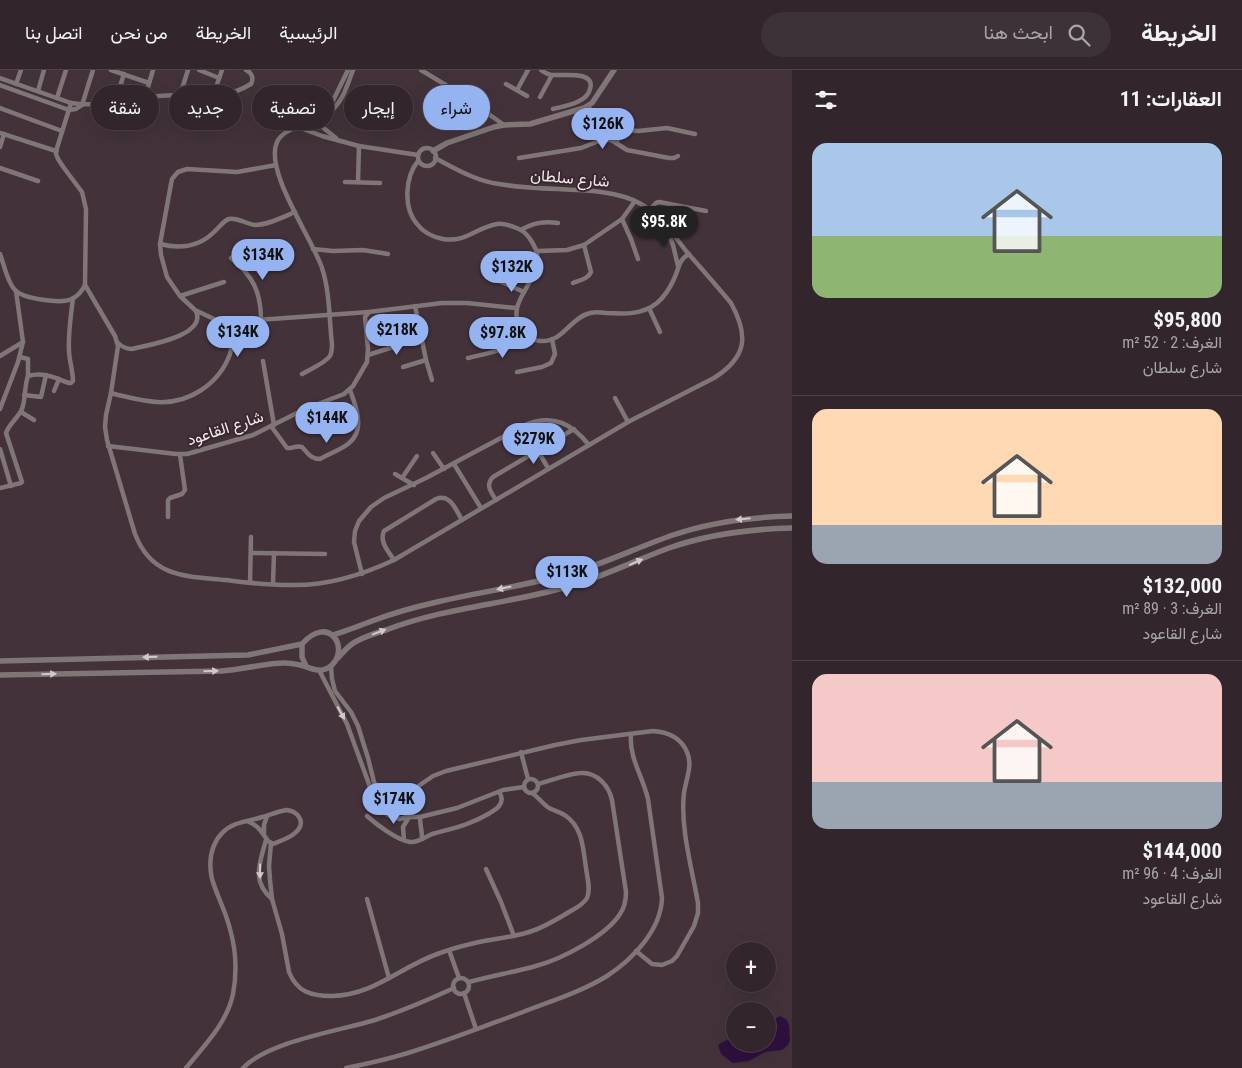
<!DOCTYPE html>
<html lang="ar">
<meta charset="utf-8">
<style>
body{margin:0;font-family:"Roboto Condensed",Vazirmatn,sans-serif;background:#3d3238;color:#f1f3f6;direction:rtl;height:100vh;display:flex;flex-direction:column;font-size:19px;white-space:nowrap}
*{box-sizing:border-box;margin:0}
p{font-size:16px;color:#a8a5a9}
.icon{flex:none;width:28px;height:28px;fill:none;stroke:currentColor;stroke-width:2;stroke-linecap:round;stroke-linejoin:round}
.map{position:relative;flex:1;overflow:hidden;direction:ltr}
.side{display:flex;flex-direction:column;background:#32262c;width:450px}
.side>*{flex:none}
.guide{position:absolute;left:15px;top:15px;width:475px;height:45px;direction:rtl;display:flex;gap:10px}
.fabs{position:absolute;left:726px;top:872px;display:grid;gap:10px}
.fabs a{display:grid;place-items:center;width:50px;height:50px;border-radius:50%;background:#32262c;box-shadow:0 5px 20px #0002,0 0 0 1px #4d4348;font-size:25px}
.price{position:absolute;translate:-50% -42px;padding:0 11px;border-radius:18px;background:#95b2f1;color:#111;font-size:16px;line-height:32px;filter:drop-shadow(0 1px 2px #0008)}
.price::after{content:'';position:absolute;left:50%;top:30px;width:15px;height:11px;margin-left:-8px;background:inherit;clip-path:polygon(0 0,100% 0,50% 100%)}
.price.on{background:#222;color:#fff}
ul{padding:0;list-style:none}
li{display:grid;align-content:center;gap:10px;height:265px;padding:0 20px}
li+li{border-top:1px solid #4d4348}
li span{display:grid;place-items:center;height:155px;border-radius:15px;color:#555}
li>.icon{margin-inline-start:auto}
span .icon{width:90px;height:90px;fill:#fffc;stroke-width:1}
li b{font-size:21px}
h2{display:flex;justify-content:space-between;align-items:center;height:60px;padding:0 20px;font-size:21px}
.tag{padding:0 18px;border-radius:22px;background:#32262c;box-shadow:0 5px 20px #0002,0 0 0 1px #4d4348;font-size:18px;line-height:45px}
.tag.on{background:#95b2f1;color:#111}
header{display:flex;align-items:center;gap:30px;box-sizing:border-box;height:70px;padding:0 25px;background:#32262c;border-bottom:1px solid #4d4348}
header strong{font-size:24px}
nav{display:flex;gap:28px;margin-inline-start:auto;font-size:18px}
.search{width:350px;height:45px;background:#3d3238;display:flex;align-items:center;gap:12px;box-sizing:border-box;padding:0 18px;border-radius:28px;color:#a8a5a9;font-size:19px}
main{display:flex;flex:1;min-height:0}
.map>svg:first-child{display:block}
.water{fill:#2e103e}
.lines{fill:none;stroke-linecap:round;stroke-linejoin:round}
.minor{stroke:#807677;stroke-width:4.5}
.tertiary{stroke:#807677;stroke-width:5.5}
.oneway{fill:#d2c7cb}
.labels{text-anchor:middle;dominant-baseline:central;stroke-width:4;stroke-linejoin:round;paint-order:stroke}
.street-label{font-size:16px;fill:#f5eaef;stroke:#392830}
</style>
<header>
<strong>الخريطة</strong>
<div class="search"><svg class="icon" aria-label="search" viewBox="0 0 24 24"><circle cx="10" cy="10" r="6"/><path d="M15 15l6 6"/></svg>ابحث هنا</div>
<nav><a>الرئيسية</a><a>الخريطة</a><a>من نحن</a><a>اتصل بنا</a></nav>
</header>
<main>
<section class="side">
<h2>العقارات: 11<svg class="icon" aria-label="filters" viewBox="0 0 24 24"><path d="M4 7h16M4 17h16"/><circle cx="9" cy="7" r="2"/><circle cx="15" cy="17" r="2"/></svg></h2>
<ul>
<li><span style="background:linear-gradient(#a9c7e8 60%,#8fb573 0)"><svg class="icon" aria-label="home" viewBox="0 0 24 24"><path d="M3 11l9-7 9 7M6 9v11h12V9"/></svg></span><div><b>$95,800</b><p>الغرف: 2 · 52 m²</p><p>شارع سلطان</p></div></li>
<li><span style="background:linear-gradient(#ffd9b3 75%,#9aa5b1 0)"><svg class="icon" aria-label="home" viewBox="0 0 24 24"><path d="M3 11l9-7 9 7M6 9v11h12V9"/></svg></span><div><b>$132,000</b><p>الغرف: 3 · 89 m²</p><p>شارع القاعود</p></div></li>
<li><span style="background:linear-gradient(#f6c9c9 70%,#9aa5b1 0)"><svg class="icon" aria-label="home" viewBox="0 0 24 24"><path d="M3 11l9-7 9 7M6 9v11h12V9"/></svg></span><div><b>$144,000</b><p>الغرف: 4 · 96 m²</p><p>شارع القاعود</p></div></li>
</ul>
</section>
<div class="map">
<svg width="792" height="998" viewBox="0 0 792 998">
<rect width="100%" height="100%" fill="#43323a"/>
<!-- water -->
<path class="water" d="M 780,946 L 787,950 L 789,955 L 790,970 L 788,975 L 782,980 L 765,982 L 749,991 L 733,993 L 721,984 L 718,975 C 724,971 728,969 735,968 L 735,974 L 768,974 L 768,952 Z"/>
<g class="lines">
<!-- minor -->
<g class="minor">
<path d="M 111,0 L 149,13"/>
<path d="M 199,0 L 219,8"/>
<path d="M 421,0 L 459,23 L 504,55"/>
<path d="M 541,0 C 544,2 548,5 552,5 C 562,6 596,0 590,19 C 587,33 564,36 553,39"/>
<path d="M 0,8 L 71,33 C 96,37 121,31 145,27 L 153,0"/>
<path d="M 16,14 L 21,0"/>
<path d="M 506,14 L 527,26"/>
<path d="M 0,15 L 69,40 L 76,39 L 82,35"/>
<path d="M 517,20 L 528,0"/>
<path d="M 38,21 L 44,0"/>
<path d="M 180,25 L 188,0"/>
<path d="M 213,26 L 222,0"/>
<path d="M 145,27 C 157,26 169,25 181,25 C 209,25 226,29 251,14 C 254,8 252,3 246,0"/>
<path d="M 540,27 L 552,5"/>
<path d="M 57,28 L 66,0"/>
<path d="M 115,32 L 124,4"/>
<path d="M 71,33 L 57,78 L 56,84 L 58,89 L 64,98 L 82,122 L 86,139 L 85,215 L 115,266 L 118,276 L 111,323 L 106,345 L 105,357 L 107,370 L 135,464 C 152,508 186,506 226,510 C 248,513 269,515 291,515 C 326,516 362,505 394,490 L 628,352 L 714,308 C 747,287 749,266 731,233 C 716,215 701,198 686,181 C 673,164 660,145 641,134 C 629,127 616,124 601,122 C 567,118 533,120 499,114 C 476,111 456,99 435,88"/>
<path d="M 82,35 L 93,0"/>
<path d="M 589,36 L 599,71"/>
<path d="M 0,38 L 62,61"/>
<path d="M 327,43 L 348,0"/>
<path d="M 320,48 L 321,56 L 336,68"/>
<path d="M 298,57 L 322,66 L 359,76 L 418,85"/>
<path d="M 0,63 L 56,81"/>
<path d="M 616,73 L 621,63 L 628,60 L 638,61 L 667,58 L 695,64"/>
<path d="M 0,77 L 4,64"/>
<circle cx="427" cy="87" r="9"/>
<path d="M 519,88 L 581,78 L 599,71 L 606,69 L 613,71 L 627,80 L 669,88 L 674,88 L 678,86"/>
<path d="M 418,91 C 405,107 403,138 417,154 C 423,162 433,167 443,169 C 466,173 477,157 497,154 C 504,153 512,156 519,159 C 524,161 529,167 532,172 C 554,206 501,227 521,259 C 525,266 532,270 540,271 C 562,273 569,250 587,244 C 593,241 600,242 606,243 C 624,244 642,245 657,233 C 664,227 670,218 674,209 C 679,199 678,190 689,184"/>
<path d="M 0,98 L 38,111"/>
<path d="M 345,112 L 380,113"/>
<path d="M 358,112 L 359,76"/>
<path d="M 650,139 L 656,133 L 659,132 L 706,141"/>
<path d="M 622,149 L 631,169 L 638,189"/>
<path d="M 521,160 C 533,153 543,151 558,153"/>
<path d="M 667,161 L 673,175 L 678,196"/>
<path d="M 160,174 C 180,179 199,177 214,162 C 219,158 223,151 229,149 C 237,147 246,154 255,155 C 268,155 283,147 295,142"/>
<path d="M 313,179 L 333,181 L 363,180 L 388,184"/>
<path d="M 537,181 L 567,180 L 584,175 L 622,149 L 635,131"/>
<path d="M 0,184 C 4,194 7,212 15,220 C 23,229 61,234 72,229 C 78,226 82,221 85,215"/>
<path d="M 231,188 C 253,206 261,222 261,250"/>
<path d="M 487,198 L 487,201 L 490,207 L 524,222"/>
<path d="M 573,213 C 580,210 588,209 591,202 L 584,175"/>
<path d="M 180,226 L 224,212"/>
<path d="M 415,236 L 426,290 L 432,310"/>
<path d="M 649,238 L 660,262"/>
<path d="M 239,253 L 216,250 L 195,240 L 180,226 L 167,207 L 161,185 L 160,174 L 171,114 L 172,109 L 178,102 L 187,99 L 237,102 L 276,95"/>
<path d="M 118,273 C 122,277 126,279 132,279 C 148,275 207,266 196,241"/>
<path d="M 368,285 L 421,268"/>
<path d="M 0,286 L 23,272"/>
<path d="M 20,287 L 28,289 L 28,306"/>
<path d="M 468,288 C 489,283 509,279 527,266"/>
<path d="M 263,291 L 274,355"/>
<path d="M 403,297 L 426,290"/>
<path d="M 517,302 L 542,297 L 551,293 L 555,284 L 552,269"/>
<path d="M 302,304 C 310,299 324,294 330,286 C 332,282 332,278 332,274 C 329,249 330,222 322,198 C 312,168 264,101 277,72 C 284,56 317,53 332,40 C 343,31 348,13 353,0"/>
<path d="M 54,321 L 59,309"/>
<path d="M 111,323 C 126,327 141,331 157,332 C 189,334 219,314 230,284 C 233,273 233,255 245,251 L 369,242"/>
<path d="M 24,325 L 41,327 L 46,305"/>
<path d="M 615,328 L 628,352"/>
<path d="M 0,339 L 18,292 L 23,272 L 16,221"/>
<path d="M 21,342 L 34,350"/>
<path d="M 271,356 L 287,378 C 292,379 296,375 302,377 C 308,383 310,389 320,389 C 329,384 340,380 348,374 C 366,360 356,337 350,320"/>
<path d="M 108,376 L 176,384 L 187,384 L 253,365 L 305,339 L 344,324 L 353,316 L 367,292 L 368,279 L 365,247 L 369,242 L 442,233 L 467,233 L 516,238"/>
<path d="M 0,379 L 11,416"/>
<path d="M 538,381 L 548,398"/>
<path d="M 433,383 L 444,399"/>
<path d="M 454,394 L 481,438"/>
<path d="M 395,404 L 414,415"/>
<path d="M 402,408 L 417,386"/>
<path d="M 0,418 L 21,413 L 22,412 L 6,363 C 9,354 18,348 22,339 C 26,328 24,317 28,306 C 37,303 48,305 56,308 C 62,310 66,313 71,313 L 73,311 C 73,301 69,290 69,280 C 68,263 71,245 73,228"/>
<path d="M 496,430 C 491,422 485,415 493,407 L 574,359"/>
<path d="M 168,447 L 168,430 L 170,428 L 182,424 L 185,420 L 180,385"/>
<path d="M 251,483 L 325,484"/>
<path d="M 394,490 C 388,481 379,471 384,461 L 436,429 C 450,423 456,440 462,450"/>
<path d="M 362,504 L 354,472 L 355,461 L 359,451 L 371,437 L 384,428 L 426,408 L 527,354 C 554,344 572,354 589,375"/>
<path d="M 250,513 L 251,467"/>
<path d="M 273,514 L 274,483"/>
<path d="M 331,596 L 332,609 L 335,621 L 351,642 L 358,656 L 368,688 L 374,712 L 383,732 L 393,739 L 403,742 L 409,747"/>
<path d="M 319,600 L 347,654 L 377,736 L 388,745 L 399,749 L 409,747 L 420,747 L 457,738 L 503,720 L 524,717"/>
<path d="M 521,682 L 528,709"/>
<circle cx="531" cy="716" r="7"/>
<path d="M 417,717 L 433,706 L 446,701 L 555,675 L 581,670 L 653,661 C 668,662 681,668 687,682 C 693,695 686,709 684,723 C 680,757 692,799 698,833 L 698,843 L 694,856 L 677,886 L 672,891 L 662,895 L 652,894 L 636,881"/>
<path d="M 367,746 C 377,755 397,770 410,772 C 418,773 425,767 432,764 C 454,758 470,755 490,743 C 493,741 497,739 499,736 C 503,731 502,726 499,722"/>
<path d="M 420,747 C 420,754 422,761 422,769"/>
<path d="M 264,763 L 264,755 L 267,746"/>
<path d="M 266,770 C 260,792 251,811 272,829"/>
<path d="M 404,770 L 403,757 L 409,747"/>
<path d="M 271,773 L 269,796 L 270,810 L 272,829 L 282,864 L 289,902 C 297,922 311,926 332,926 C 375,925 401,896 440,883 C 454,878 469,874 484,871 C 499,868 514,867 529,862 C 543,858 556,850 569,842 C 576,838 583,835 587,828 C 591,819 587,807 586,798 C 583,779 583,758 566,746 C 561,742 555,741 549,738 C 543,734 538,727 532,723"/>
<path d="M 486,799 L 501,832 L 514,866"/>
<path d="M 367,829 L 389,908"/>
<path d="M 449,880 L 459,908"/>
<circle cx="461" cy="916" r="8"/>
<path d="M 469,912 C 491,906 514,902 536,896 C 562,889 606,866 620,844 C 625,837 626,830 626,822 L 612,730 C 609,716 597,702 581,703 C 570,703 550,711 538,714"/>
<path d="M 464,923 L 476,959"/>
<path d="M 186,998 C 204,976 227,953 233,924 C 237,903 236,880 230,859 C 226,842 217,826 212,809 C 207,787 213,763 236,754 C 244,751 253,750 262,747 C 270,745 279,741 287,740 C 300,742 306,754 295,763 C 290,768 280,771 273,774 L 268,771 C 261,761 259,756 247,751"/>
<path d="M 243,998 C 269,971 339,961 375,950 C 402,941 428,930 454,918"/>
<path d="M 346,998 C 367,994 388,989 408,983 C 447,971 485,956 523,942 C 551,931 581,922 607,906 C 633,889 661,860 662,828 L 648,729 C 643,707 629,688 631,665"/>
</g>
<!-- tertiary -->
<g class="tertiary">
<path d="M 433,81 L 447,73 L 494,57 L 504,55 L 530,54 L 584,38 L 592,33 L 614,0"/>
<path d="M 333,565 C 346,561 359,556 372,551 C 393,543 415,537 437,532 C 484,521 532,515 578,501 C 610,491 641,476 673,465 C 711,452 752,447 792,446"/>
<path d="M 338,588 C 343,582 348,576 355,572 C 364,567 376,563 386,560 C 446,537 510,534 570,516 C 605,506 636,490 669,478 C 709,464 750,459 792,458"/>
<path d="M 0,591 L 248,585 L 302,574"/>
<path d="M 0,605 C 74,603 147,603 221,601 C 242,600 264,593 285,593 C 290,593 295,594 300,595 C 306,596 312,600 318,600 C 323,601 329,598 332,595 C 350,577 328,544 302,574 L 302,587 L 306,596"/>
</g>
</g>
<!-- one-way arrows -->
<defs><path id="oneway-solid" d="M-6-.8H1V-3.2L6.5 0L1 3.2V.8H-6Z" transform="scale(1.25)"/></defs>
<g class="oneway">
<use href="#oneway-solid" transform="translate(743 449) rotate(174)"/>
<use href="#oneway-solid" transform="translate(636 492) rotate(-24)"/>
<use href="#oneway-solid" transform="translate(504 518) rotate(168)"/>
<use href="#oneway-solid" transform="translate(379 562) rotate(-21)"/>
<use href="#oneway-solid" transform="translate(150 587) rotate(179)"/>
<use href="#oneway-solid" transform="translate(211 601) rotate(-2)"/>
<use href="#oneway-solid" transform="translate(49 604) rotate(-1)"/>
<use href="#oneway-solid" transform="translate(341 643) rotate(61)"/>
<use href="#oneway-solid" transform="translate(260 801) rotate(90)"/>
</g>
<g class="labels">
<!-- street labels -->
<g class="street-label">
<text transform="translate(570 108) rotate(5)">شارع سلطان</text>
<text transform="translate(225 358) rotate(-18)">شارع القاعود</text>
</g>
</g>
</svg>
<div class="fabs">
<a>+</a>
<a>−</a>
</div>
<b class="price" style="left:603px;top:80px">$126K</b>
<b class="price on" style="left:664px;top:178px">$95.8K</b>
<b class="price" style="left:263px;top:211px">$134K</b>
<b class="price" style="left:512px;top:223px">$132K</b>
<b class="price" style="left:397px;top:286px">$218K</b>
<b class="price" style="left:238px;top:288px">$134K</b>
<b class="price" style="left:503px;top:289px">$97.8K</b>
<b class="price" style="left:327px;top:374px">$144K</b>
<b class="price" style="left:534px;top:395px">$279K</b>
<b class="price" style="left:567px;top:528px">$113K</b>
<b class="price" style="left:394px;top:755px">$174K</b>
<div class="guide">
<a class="tag on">شراء</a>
<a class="tag">إيجار</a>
<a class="tag">تصفية</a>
<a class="tag">جديد</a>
<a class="tag">شقة</a>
</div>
</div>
</main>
